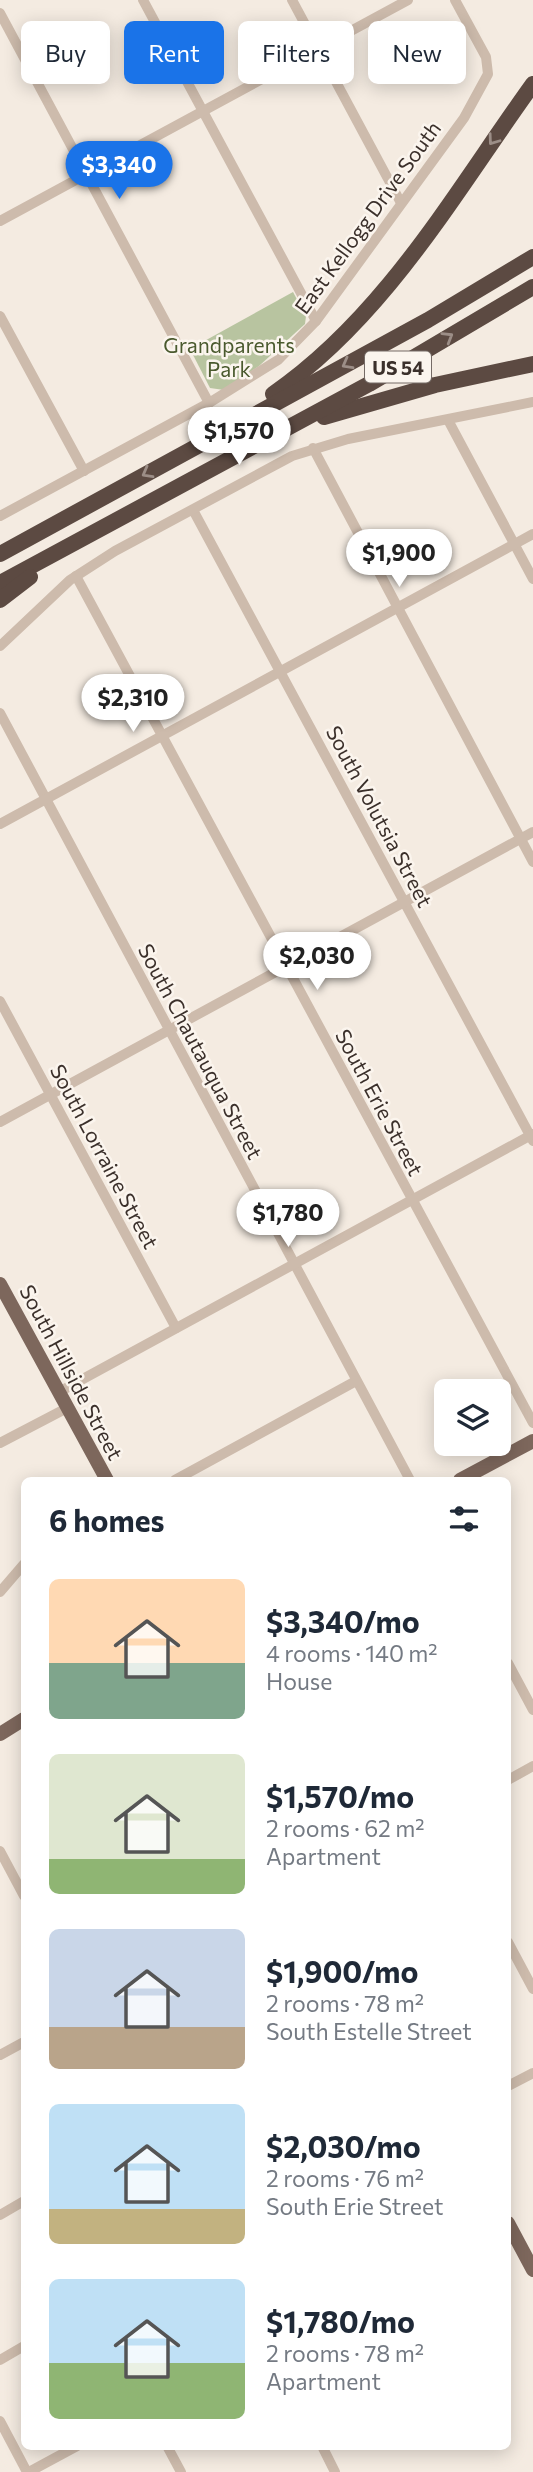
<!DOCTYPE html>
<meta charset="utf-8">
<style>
body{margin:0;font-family:Commissioner,sans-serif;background:#f2f2f3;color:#1f2937;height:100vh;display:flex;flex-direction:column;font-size:26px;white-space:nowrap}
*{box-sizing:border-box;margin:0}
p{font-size:23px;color:#747a83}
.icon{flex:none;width:38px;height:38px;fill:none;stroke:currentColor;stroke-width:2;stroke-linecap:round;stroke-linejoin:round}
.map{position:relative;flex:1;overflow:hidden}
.panel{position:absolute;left:21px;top:1477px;width:490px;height:973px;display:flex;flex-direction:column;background:#fff;border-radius:10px;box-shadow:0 4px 18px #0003}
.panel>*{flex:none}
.hud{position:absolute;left:21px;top:21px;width:492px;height:63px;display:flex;gap:14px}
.tools{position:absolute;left:434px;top:1379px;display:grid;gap:14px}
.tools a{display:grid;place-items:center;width:77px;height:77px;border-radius:10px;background:#fff;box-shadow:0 4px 18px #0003;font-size:35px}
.price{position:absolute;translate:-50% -60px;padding:0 16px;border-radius:24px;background:#fff;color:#222;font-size:23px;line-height:46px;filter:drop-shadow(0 2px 4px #0008)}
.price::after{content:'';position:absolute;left:50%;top:42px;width:21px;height:16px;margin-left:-10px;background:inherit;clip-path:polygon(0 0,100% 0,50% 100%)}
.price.on{background:#1a73e8;color:#fff}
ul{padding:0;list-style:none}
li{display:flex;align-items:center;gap:21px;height:175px;padding:0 28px}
li span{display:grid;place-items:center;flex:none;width:196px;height:140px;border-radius:10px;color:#555}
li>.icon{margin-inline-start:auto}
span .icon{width:84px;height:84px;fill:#fffc;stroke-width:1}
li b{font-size:30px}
h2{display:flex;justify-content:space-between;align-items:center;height:84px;padding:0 28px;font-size:30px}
.pill{padding:0 24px;border-radius:10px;background:#fff;box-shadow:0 4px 18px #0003;font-size:24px;line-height:63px}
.pill.on{background:#1a73e8;color:#fff}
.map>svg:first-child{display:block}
.green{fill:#b8c4a0}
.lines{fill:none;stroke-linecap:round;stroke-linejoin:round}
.minor{stroke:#cdbbac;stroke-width:10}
.major{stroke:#7d675c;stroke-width:14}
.highway{stroke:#5c4a42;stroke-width:16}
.oneway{stroke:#9c8e87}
.labels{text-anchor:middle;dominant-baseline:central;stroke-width:5;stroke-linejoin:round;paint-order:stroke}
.shield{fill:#fbf5ee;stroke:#756b66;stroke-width:2}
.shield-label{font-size:19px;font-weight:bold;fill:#3b302b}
.street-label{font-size:21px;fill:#3b302b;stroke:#fbf5ee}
.park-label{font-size:21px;fill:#4a5a2e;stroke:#fbf5ee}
</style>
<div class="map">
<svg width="533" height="2472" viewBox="0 0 533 2472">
<rect width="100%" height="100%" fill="#f4ebe1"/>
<!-- green -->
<path class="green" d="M 293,292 L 306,316 L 305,324 L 259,366 L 224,390 L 210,388 L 190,349 Z"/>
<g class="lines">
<!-- minor -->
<g class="minor">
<path d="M 143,0 L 316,321"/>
<path d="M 292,0 L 401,203"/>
<path d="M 0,13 L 209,403"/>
<path d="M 0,221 L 408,0"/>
<path d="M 0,316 L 84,471"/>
<path d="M 448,420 L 533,579"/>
<path d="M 313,448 L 533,862"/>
<path d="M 193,510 L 533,1141"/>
<path d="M 0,516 L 209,403 L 278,360 L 316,321 L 464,118 L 488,74 L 486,57 L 455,0"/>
<path d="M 76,576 L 533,1423"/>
<path d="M 0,646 L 70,580 L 115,551 L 292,456 L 348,439 L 533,402"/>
<path d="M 0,713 L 410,1480"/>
<path d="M 0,824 L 533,534"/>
<path d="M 0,1001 L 176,1328"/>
<path d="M 0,1122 L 533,832"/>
<path d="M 59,1392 L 533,1134"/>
<path d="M 0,1443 L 67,1408"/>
<path d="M 175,1480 L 356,1381"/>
<path d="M 0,1592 L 24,1564"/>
<path d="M 508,1663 L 533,1710"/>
<path d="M 508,1780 L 533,1766"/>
<path d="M 0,1851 L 24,1896"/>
<path d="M 508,1942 L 533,1989"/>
<path d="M 0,2055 L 24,2042"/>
<path d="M 508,2086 L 533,2073"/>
<path d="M 0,2215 L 24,2201"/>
<path d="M 0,2360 L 24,2346"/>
<path d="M 0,2421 L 27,2472"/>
<path d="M 167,2446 L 181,2472"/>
<path d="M 322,2446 L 335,2472"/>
<path d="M 29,2472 L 77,2446"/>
</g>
<!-- major -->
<g class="major">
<path d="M 0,1284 L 107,1480"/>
<path d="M 460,1480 L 533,1441"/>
<path d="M 0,1734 L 24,1719"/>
<path d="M 508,2223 L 533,2270"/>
</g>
<!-- highway -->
<g class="highway">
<path d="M 273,394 C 385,317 455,192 533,84"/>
<path d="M 324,417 L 435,385 L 533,364"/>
<path d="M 0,554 L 428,320 L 533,257"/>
<path d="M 0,583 L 369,384 L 533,287"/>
<path d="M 0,600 L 30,577"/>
</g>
</g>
<!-- one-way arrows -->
<defs><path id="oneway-chevron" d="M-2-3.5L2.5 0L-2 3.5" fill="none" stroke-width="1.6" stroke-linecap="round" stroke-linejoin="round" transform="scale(1.75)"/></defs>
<g class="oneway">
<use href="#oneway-chevron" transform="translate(493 140) rotate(126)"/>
<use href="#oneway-chevron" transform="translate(448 337) rotate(-31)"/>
<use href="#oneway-chevron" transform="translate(347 364) rotate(151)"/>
<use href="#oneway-chevron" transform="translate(147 473) rotate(151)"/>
</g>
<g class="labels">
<!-- shield labels -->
<rect class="shield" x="365" y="351.5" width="66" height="31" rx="5"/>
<g class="shield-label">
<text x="398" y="367">US 54</text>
</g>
<!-- street labels -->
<g class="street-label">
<text transform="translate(367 217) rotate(-54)">East Kellogg Drive South</text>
<text transform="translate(380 816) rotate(62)">South Volutsia Street</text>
<text transform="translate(201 1051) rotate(62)">South Chautauqua Street</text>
<text transform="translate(380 1102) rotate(62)">South Erie Street</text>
<text transform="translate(105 1156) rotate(62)">South Lorraine Street</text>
<text transform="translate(72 1372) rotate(62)">South Hillside Street</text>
</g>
<!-- park labels -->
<g class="park-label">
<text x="229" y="344">Grandparents<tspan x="229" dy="24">Park</tspan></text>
</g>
</g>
</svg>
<div class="tools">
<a><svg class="icon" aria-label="layers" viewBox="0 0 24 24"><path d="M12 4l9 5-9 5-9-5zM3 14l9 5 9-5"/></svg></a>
</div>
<b class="price on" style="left:119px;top:201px">$3,340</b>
<b class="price" style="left:239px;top:467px">$1,570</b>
<b class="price" style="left:399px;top:589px">$1,900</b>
<b class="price" style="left:133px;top:734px">$2,310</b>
<b class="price" style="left:317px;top:992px">$2,030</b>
<b class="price" style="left:288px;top:1249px">$1,780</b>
<div class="hud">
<a class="pill">Buy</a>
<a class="pill on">Rent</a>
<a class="pill">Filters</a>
<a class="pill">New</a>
</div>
<section class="panel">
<h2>6 homes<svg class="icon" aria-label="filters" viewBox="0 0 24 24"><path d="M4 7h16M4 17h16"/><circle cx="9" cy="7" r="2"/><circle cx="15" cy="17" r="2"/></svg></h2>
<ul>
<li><span style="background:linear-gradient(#ffd9b3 60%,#7fa58c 0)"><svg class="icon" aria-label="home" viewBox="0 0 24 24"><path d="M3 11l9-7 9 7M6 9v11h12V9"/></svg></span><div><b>$3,340/mo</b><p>4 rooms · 140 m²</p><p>House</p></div></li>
<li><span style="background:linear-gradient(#dfe7d0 75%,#8fb573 0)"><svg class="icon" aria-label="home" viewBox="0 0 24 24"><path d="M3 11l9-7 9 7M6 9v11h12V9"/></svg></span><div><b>$1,570/mo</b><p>2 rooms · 62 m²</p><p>Apartment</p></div></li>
<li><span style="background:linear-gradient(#c9d6e8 70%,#b9a48a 0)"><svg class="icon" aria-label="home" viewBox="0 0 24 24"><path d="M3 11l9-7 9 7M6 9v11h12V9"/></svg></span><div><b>$1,900/mo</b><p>2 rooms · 78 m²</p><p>South Estelle Street</p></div></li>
<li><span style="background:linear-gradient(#bfe0f5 75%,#c2b280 0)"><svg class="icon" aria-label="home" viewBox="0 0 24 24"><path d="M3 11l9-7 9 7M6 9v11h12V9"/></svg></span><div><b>$2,030/mo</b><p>2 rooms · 76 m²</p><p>South Erie Street</p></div></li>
<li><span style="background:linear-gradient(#bfe0f5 60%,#8fb573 0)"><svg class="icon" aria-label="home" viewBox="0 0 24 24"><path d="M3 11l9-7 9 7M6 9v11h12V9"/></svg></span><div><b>$1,780/mo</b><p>2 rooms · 78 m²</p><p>Apartment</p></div></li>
</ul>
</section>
</div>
